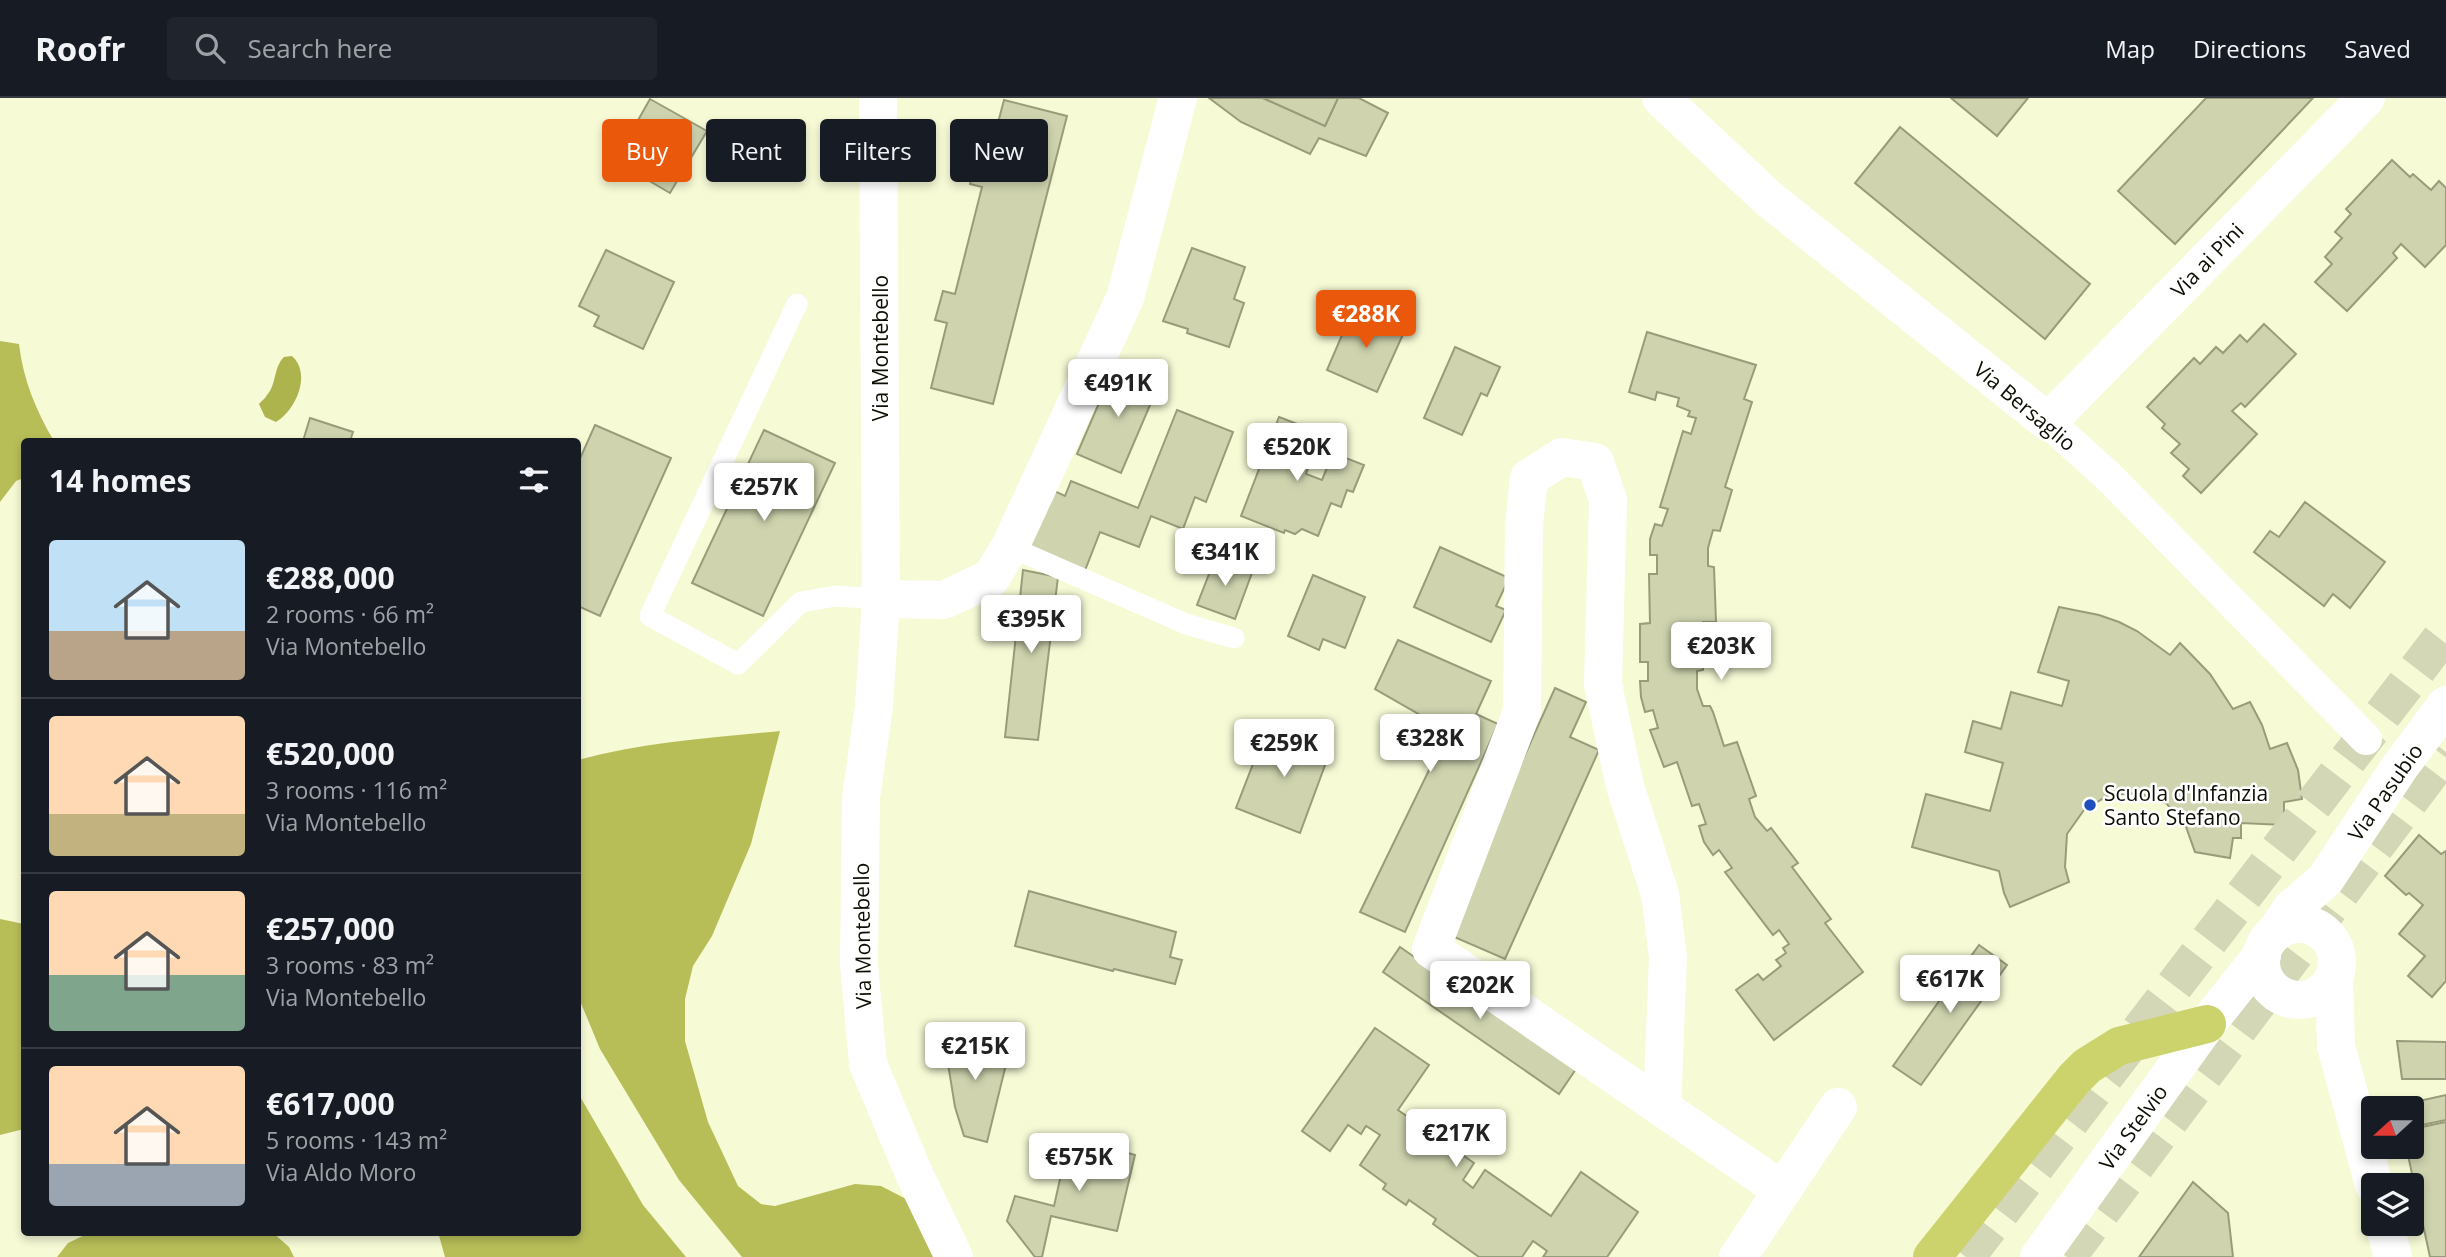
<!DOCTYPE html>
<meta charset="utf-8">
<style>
body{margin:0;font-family:"Open Sans",sans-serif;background:#20242c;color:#f1f3f6;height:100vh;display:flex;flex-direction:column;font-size:26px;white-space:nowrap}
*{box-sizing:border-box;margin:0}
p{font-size:23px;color:#9ea1a6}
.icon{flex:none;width:38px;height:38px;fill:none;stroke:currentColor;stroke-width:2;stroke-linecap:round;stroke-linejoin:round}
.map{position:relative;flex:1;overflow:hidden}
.side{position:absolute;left:21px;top:340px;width:560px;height:798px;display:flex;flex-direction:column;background:#171b24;border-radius:7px;box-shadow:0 4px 10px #0003}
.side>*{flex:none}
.guide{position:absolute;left:602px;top:21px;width:665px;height:63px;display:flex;gap:14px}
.needle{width:46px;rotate:249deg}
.tools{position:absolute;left:2361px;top:998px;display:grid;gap:14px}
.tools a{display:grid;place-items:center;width:63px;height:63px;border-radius:7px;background:#171b24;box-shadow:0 4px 10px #0003;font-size:35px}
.price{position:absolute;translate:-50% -60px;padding:0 16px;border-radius:7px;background:#fff;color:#222;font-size:23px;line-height:46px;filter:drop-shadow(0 2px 4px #0008)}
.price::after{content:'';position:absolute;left:50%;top:42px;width:21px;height:16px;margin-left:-10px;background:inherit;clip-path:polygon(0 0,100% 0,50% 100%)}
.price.on{background:#ea580c;color:#fff}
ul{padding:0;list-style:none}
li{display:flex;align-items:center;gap:21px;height:175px;padding:0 28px}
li+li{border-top:2px solid #363941}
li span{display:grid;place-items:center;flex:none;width:196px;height:140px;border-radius:7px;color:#555}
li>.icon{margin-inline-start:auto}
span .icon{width:84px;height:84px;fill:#fffc;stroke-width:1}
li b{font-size:30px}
h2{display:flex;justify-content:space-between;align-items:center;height:84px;padding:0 28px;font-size:30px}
.pill{padding:0 24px;border-radius:7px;background:#171b24;box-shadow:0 4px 10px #0003;font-size:24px;line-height:63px}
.pill.on{background:#ea580c;color:#fff}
header{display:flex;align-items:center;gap:42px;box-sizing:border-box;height:98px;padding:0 35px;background:#171b24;border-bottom:2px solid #363941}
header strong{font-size:33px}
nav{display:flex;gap:38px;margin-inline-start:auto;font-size:24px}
.search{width:490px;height:63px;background:#20242c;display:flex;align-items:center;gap:18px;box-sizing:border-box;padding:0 24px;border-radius:7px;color:#9ea1a6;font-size:26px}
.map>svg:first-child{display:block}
.forest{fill:#b7be58}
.water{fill:#adb44d}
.building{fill:#cfd4af;stroke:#999c7a;stroke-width:2}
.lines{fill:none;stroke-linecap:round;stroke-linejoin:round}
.trunk-tunnel{stroke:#d3d7b6;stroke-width:38;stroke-dasharray:38 19;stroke-linecap:butt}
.service{stroke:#fff;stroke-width:21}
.pedestrian{stroke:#fff;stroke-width:32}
.minor{stroke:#fff;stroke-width:38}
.trunk{stroke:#ccd26c;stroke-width:38}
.poi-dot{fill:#1d50bd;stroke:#fff;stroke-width:2.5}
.labels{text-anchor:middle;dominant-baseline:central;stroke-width:5;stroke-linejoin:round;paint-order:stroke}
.street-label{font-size:21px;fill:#0d0e03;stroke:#fff}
.poi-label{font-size:21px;fill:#0d0e03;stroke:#fff;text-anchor:start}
</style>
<header>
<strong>Roofr</strong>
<div class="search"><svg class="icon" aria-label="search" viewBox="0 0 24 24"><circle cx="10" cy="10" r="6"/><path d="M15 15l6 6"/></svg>Search here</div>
<nav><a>Map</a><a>Directions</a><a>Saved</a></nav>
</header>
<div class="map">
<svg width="2446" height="1159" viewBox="0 0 2446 1159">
<rect width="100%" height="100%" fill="#f6fad5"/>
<!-- forest -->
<g class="forest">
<path d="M 0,243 L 19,246 C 23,281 36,313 54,343 L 24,343 L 24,380 L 16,383 L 0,404 Z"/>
<path d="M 780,633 L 751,746 L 712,838 L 693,868 L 685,901 L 685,943 L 708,1024 L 738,1088 L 761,1106 L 775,1108 L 855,1086 L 881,1088 L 910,1103 L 936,1159 L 742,1159 L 679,1082 L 600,951 L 578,898 L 578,662 C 644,644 712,640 780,633 Z"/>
<path d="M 0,821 L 24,826 L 24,1031 L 0,1037 Z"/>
<path d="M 578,995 L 643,1107 L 686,1159 L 445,1159 L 438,1134 L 578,1134 Z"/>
<path d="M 91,1134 L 272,1134 L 289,1149 L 294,1159 L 57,1159 L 68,1145 Z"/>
</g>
<!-- water -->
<path class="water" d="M 292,258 C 312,276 296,312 276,324 L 265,319 L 259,306 C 261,303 265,301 267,297 C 277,286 273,270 284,259 Z"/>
<!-- building -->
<g class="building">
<path d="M 1209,0 L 1263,0 L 1325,28 L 1338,0 L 1359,0 L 1388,15 L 1366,58 L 1319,40 L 1310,56 L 1241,24 Z"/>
<path d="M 1263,0 L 1338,0 L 1325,28 Z"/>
<path d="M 1951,0 L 2028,0 L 1997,38 Z"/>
<path d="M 2206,0 L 2313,0 L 2175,146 L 2118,93 Z"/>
<path d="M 650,1 L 707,33 L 670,95 L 615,63 Z"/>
<path d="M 1004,2 L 1067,18 L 993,306 L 931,290 L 947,225 L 935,222 L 943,193 L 955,196 L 982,89 L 970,86 L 977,57 L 989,59 Z"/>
<path d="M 1900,29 L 2090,186 L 2045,241 L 1855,85 Z"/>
<path d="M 2392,62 L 2410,79 L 2413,76 L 2431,92 L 2439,83 L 2446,90 L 2446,147 L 2425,169 L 2401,146 L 2393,155 L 2397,160 L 2347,213 L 2315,184 L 2332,166 L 2325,159 L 2342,140 L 2335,134 L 2351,116 L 2346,111 Z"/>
<path d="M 1192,150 L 1245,169 L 1234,201 L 1244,205 L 1229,249 L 1187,235 L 1188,231 L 1163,223 Z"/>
<path d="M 606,152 L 674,184 L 643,251 L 594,228 L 599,218 L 579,208 Z"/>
<path d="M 1354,209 L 1405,232 L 1377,294 L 1327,272 Z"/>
<path d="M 2264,226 L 2296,256 L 2245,309 L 2241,305 L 2232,313 L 2257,336 L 2201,395 L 2183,378 L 2189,371 L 2171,355 L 2180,346 L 2162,330 L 2165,326 L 2147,309 L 2194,260 L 2200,266 L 2216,249 L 2223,255 L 2240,237 L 2247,244 Z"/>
<path d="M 1647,234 L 1756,267 L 1744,301 L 1752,304 L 1725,389 L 1732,392 L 1720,433 L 1713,432 L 1708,450 L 1708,468 L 1714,469 L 1716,524 L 1703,524 L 1703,572 L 1697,573 L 1697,591 L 1703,608 L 1710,608 L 1713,614 L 1724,648 L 1737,644 L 1756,698 L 1749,701 L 1755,719 L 1767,733 L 1771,730 L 1798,765 L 1792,769 L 1831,821 L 1825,825 L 1863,874 L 1774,942 L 1736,892 L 1758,876 L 1763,882 L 1781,868 L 1776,862 L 1786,855 L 1783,850 L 1789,846 L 1779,832 L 1773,837 L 1725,774 L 1732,770 L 1719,752 L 1713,757 L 1704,744 L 1699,728 L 1706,726 L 1699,706 L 1692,708 L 1677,664 L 1664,669 L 1650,632 L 1658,630 L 1653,612 L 1645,614 L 1641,599 L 1640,583 L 1648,583 L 1648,564 L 1640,564 L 1640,526 L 1650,525 L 1649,476 L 1657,476 L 1657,457 L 1650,457 L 1650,441 L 1655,426 L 1662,428 L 1668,411 L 1660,409 L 1683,333 L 1691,336 L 1696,320 L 1688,318 L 1690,313 L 1677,308 L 1679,300 L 1657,294 L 1655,302 L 1629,294 Z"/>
<path d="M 1455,249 L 1500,269 L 1487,298 L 1481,295 L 1462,337 L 1424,320 Z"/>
<path d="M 1115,268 L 1159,286 L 1121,375 L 1077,356 Z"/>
<path d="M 1177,312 L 1233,334 L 1206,404 L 1195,399 L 1183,431 L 1151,418 L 1139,449 L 1100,434 L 1084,475 L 1025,452 L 1050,391 L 1065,398 L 1071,383 L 1138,410 Z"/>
<path d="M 1279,319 L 1321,335 L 1306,376 L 1322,382 L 1333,355 L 1364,367 L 1353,394 L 1347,392 L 1341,409 L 1331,405 L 1318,438 L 1302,431 L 1295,436 L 1285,432 L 1284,435 L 1241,418 Z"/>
<path d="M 310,320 L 353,334 L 350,343 L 303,343 Z"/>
<path d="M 595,327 L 671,360 L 600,518 L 578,508 L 578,365 Z"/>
<path d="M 764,332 L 835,365 L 763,518 L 692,485 Z"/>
<path d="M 2305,404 L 2385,464 L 2350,510 L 2333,496 L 2324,508 L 2254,454 L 2270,433 L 2279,439 Z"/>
<path d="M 1440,449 L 1509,480 L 1496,508 L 1506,512 L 1491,544 L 1414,509 Z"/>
<path d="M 1216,458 L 1253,472 L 1235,521 L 1197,507 Z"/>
<path d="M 1023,472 L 1058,479 L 1038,642 L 1005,639 Z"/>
<path d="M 1313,477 L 1365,499 L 1345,550 L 1323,541 L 1319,552 L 1288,538 Z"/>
<path d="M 2059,509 L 2099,517 L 2119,524 L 2137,533 L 2170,557 L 2180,545 L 2210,576 L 2233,611 L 2250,604 L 2262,627 L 2270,651 L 2287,645 L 2298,672 L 2302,701 L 2284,704 L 2284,727 L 2241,725 L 2241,740 L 2233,740 L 2230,760 L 2195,754 L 2185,726 L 2166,705 L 2138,695 L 2109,697 L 2084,712 L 2067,736 L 2065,769 L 2069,784 L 2010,809 L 2004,795 L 1999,773 L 1912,749 L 1926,696 L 1990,713 L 2003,665 L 1965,654 L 1973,623 L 2001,631 L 2011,594 L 2062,608 L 2069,583 L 2038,574 Z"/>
<path d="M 1398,542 L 1491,583 L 1476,616 L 1498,626 L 1405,834 L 1360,814 L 1448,633 L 1375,591 Z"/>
<path d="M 1555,590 L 1586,604 L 1570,639 L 1599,652 L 1505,861 L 1445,835 Z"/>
<path d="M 1268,627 L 1331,651 L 1300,735 L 1236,710 Z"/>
<path d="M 2419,737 L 2441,756 L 2446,753 L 2446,883 L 2432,899 L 2408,878 L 2425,858 L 2399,836 L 2423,807 L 2409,795 L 2406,797 L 2385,778 Z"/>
<path d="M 1029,793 L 1176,834 L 1170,859 L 1182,862 L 1175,886 L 1114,871 L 1113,873 L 1015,848 Z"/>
<path d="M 1979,847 L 2007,867 L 1921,987 L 1893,968 Z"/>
<path d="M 1400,849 L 1576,971 L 1559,996 L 1383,874 Z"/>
<path d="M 1375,930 L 1429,967 L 1398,1012 L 1474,1065 L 1463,1082 L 1473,1090 L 1485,1072 L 1551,1118 L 1581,1074 L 1638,1114 L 1607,1159 L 1543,1159 L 1547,1153 L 1533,1143 L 1522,1159 L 1479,1159 L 1433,1126 L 1436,1121 L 1409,1102 L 1406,1107 L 1383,1091 L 1386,1086 L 1360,1067 L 1380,1037 L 1366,1028 L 1361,1036 L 1348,1027 L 1330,1053 L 1302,1033 Z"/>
<path d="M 943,935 L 1010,950 L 987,1044 L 964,1038 L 955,1009 Z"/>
<path d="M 2397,943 L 2446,944 L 2446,981 L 2402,981 Z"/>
<path d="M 2446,997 L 2446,1022 L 2412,1029 L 2412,1010 L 2402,1010 L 2401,1007 Z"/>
<path d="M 2446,1024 L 2446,1159 L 2430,1159 L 2406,1048 L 2412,1048 L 2412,1031 Z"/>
<path d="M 1105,1039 L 1123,1043 L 1121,1053 L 1135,1057 L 1117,1133 L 1051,1118 L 1042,1159 L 1035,1159 L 1007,1123 L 1015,1098 L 1054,1108 L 1069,1041 L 1103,1049 Z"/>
<path d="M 2193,1084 L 2228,1115 L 2233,1159 L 2139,1159 Z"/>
</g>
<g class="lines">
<!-- trunk-tunnel -->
<g class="trunk-tunnel">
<path d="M 1966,1159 L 2446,534"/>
<path d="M 2067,1159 L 2446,654"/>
</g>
<!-- service -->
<g class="service">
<path d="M 797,206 L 650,518 L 738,566 L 801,504 L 836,498 L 881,501"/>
<path d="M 1010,449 L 1186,526 L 1234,540"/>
</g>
<!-- pedestrian -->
<path class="pedestrian" d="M 2048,324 L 2108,378 L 2366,641"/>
<!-- minor -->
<g class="minor">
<path d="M 878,0 L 881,501 L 874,608 L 861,700 L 859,867 L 868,966 L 915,1078 L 954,1159"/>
<path d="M 1661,0 L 1769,101 L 2048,324 L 2366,0"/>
<path d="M 881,501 L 944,502 L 991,480 L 1010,449 L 1125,200 L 1178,0"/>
<circle cx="2299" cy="864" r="38"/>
<path d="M 2275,835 L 2292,810 L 2325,782 L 2399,670 L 2446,607"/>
<path d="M 2334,878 L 2336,948 L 2374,1087"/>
<path d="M 1662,1010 L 1668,859 L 1660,796 L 1625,688 L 1603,587 L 1608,402 L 1595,364 L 1562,359 L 1529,380 L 1524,427 L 1522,613 L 1431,851 L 1782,1092"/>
<path d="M 2384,1125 L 2393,1159"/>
<path d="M 1738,1159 L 1838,1009"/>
<path d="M 2039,1159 L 2207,926 L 2262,857"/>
</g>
<!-- trunk -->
<path class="trunk" d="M 1932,1159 L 2074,981 L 2087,968 L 2119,948 L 2207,926"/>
</g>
<!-- markers -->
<circle class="poi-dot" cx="2090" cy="707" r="7"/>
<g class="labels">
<!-- street labels -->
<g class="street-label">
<text transform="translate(2207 162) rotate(-46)">Via ai Pini</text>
<text transform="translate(880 250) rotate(-90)">Via Montebello</text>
<text transform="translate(2025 308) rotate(40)">Via Bersaglio</text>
<text transform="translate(2385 694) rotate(-55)">Via Pasubio</text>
<text transform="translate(862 838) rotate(-91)">Via Montebello</text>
<text transform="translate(2133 1029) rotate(-54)">Via Stelvio</text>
</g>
<!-- poi labels -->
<g class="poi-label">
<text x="2104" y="695">Scuola d'Infanzia<tspan x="2104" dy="24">Santo Stefano</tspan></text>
</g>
</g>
</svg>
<div class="tools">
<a><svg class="needle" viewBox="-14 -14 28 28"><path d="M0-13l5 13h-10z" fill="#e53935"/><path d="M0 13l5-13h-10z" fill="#9ea1a6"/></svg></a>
<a><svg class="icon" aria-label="layers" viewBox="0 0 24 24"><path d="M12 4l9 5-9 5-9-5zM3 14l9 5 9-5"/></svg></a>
</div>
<b class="price on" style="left:1366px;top:252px">€288K</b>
<b class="price" style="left:1118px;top:321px">€491K</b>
<b class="price" style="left:1297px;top:385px">€520K</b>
<b class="price" style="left:764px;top:425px">€257K</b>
<b class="price" style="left:1225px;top:490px">€341K</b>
<b class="price" style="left:1031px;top:557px">€395K</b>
<b class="price" style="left:1721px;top:584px">€203K</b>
<b class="price" style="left:1430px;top:676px">€328K</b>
<b class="price" style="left:1284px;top:681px">€259K</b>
<b class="price" style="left:1950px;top:917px">€617K</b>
<b class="price" style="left:1480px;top:923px">€202K</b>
<b class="price" style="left:975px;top:984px">€215K</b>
<b class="price" style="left:1456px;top:1071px">€217K</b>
<b class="price" style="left:1079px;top:1095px">€575K</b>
<div class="guide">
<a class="pill on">Buy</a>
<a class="pill">Rent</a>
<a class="pill">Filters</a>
<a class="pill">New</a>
</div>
<section class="side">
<h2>14 homes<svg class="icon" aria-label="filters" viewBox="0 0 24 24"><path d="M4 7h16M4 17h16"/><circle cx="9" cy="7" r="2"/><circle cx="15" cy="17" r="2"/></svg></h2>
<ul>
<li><span style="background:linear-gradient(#bfe0f5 65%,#b9a48a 0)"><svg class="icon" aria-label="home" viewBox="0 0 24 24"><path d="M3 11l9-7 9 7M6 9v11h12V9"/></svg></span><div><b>€288,000</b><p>2 rooms · 66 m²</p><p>Via Montebello</p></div></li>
<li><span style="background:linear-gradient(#ffd9b3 70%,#c2b280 0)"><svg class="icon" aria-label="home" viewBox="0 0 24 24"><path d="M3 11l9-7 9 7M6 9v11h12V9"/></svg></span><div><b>€520,000</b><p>3 rooms · 116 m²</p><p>Via Montebello</p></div></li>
<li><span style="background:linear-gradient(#ffd9b3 60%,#7fa58c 0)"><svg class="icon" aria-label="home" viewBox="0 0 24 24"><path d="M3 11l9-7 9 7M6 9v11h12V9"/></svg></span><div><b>€257,000</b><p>3 rooms · 83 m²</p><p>Via Montebello</p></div></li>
<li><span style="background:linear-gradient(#ffd9b3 70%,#9aa5b1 0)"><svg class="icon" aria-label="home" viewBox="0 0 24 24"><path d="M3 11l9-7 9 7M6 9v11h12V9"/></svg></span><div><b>€617,000</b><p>5 rooms · 143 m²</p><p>Via Aldo Moro</p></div></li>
</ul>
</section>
</div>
